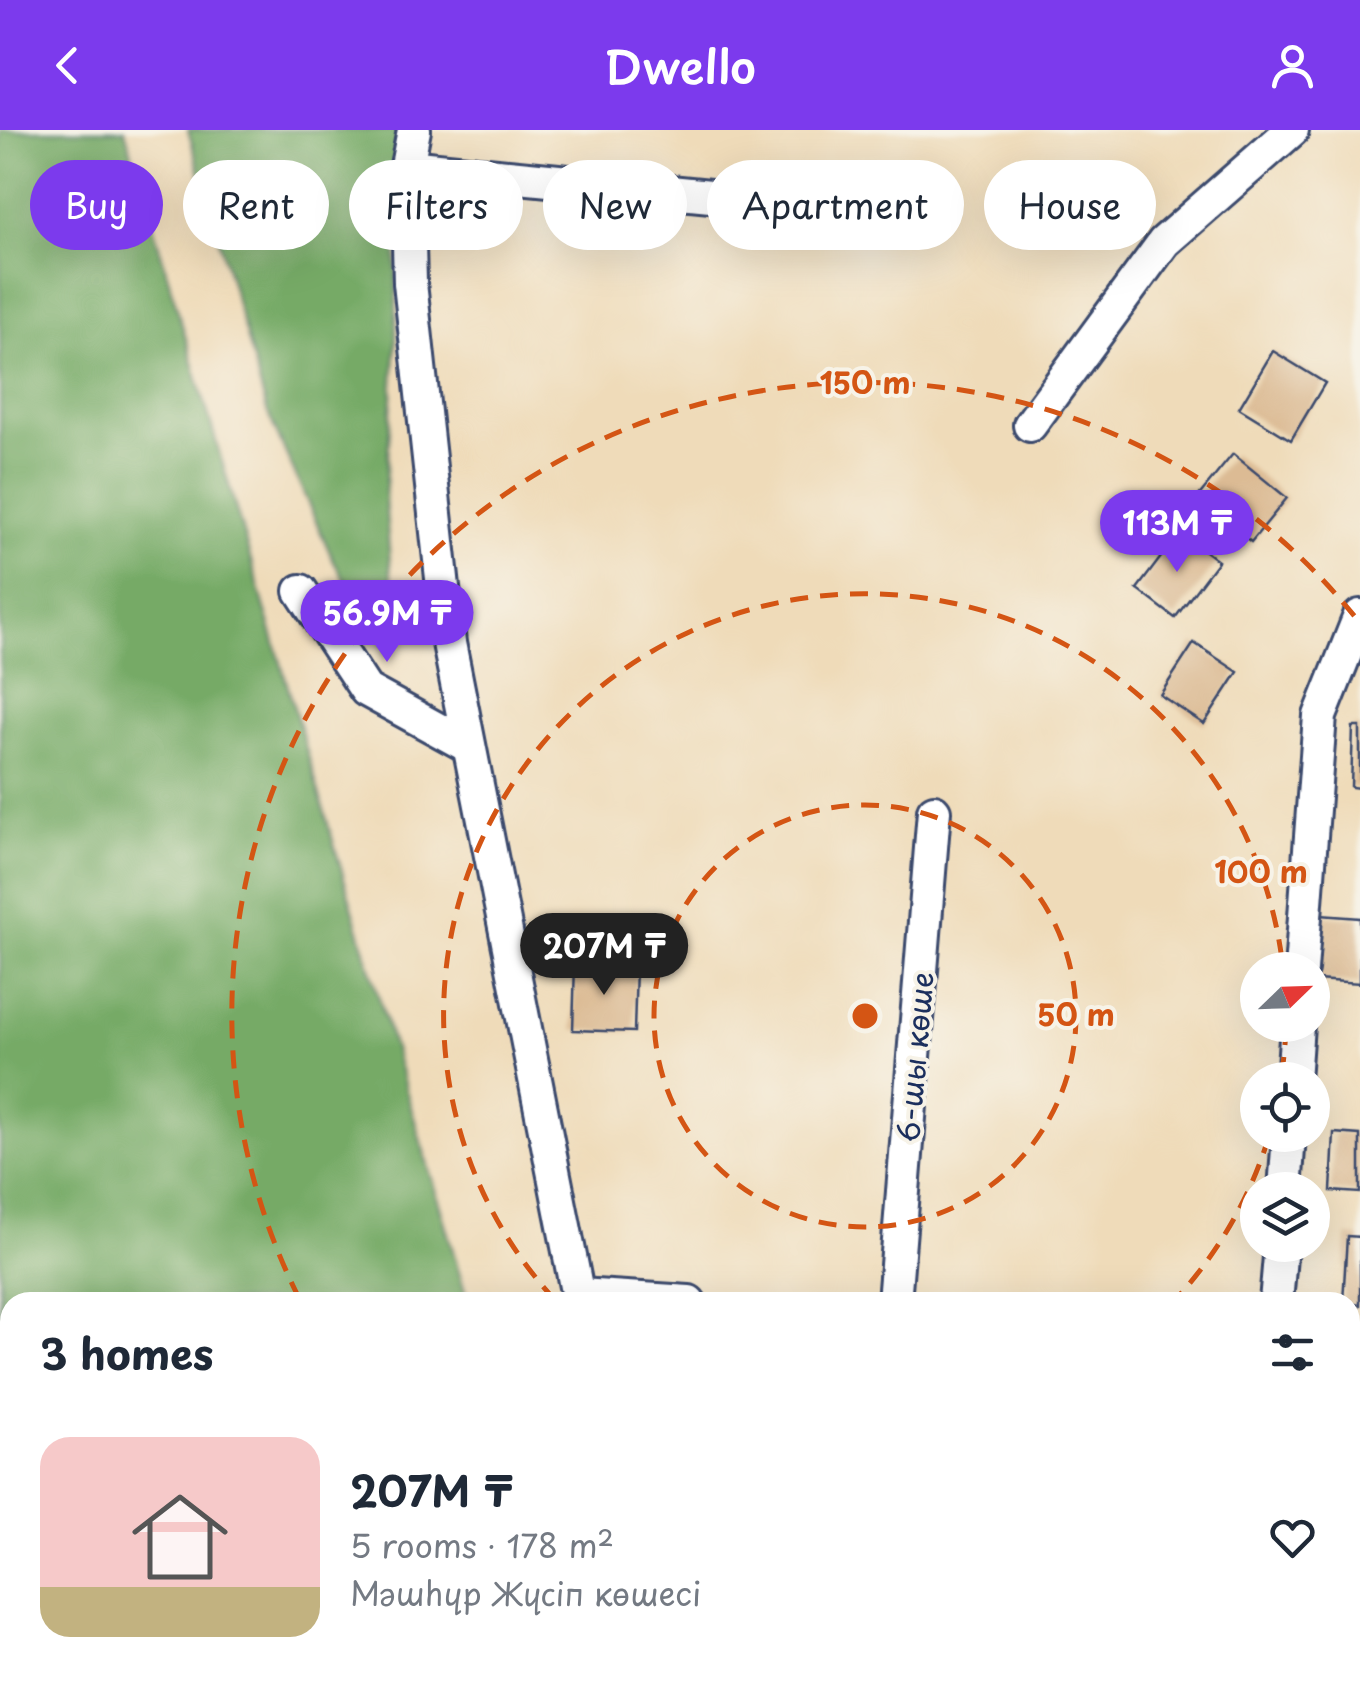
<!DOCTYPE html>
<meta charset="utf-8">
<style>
body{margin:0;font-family:"Playpen Sans",sans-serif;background:#f6f6f7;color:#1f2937;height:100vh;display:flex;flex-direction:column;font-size:38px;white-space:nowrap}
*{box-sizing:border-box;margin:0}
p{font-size:32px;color:#747a83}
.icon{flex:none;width:55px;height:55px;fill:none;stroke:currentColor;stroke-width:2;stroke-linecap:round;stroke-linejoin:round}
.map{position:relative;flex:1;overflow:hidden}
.sheet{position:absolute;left:0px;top:1162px;width:1360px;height:392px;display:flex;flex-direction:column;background:#fff;border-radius:30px 30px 0 0;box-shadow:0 10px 40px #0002}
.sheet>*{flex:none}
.guide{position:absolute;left:30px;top:30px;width:1300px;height:90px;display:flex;gap:20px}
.needle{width:65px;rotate:67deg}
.tools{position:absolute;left:1240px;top:822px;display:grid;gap:20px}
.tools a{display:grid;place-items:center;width:90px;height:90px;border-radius:50%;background:#fff;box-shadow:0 10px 40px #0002;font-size:50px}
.price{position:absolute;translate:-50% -85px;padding:0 22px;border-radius:35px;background:#7c3aed;color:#fff;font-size:32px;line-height:65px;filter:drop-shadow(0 2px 5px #0008)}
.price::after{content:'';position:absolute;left:50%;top:60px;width:30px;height:22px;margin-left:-15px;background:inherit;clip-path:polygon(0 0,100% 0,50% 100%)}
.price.on{background:#222;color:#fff}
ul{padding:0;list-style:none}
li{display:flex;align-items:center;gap:30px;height:250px;padding:0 40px}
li+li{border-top:2px solid #e0e1e3}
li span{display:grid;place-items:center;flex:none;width:280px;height:200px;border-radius:30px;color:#555}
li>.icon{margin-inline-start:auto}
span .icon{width:120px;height:120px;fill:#fffc;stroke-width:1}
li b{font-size:42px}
h2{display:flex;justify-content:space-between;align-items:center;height:120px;padding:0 40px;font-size:42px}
.tag{padding:0 35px;border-radius:45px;background:#fff;box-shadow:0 10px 40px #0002;font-size:35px;line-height:90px}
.tag.on{background:#7c3aed;color:#fff}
header{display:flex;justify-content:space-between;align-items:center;height:130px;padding:0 40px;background:#7c3aed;color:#fff;font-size:45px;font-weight:600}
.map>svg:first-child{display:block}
.forest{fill:#76aa66;stroke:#486c62;stroke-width:2.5}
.building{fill:#dcbb94}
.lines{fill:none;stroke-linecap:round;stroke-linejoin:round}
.street-casing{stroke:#3b496c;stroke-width:38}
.street{stroke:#fff;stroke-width:32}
.ring{fill:none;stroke:#d45514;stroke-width:5;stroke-dasharray:18 12}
.labels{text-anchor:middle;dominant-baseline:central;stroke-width:8;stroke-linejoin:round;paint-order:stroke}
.street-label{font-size:30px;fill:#1b2f5e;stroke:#f7f3e8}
.centre{fill:#d45514;stroke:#f7f3e8;stroke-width:5}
.ring-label{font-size:30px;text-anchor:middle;font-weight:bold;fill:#d45514;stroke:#f7f3e8;stroke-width:8;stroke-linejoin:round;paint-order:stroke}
</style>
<header><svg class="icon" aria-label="back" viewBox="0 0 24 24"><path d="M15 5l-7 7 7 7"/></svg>Dwello<svg class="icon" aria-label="person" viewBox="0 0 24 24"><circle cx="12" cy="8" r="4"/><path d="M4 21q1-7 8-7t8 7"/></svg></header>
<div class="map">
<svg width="1360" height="1554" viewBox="0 0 1360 1554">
<rect width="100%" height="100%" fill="#f7f3e8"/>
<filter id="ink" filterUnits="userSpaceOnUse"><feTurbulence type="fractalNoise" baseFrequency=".01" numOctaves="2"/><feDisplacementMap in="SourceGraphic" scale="20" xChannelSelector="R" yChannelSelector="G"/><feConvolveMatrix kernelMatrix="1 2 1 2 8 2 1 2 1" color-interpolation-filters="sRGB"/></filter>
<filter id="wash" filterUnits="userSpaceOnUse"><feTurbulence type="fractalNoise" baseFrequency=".0048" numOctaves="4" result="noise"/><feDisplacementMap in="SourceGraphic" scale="40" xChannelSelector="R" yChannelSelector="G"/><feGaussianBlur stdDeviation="2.25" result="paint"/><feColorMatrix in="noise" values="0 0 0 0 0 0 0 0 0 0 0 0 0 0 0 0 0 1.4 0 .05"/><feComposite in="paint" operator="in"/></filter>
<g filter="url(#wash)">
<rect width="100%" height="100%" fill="#efdbb9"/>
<!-- forest -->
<g class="forest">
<path d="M 0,0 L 125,0 L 468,1172 L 10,1172 L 10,1545 L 577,1545 L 580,1554 L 0,1554 Z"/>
<path d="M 188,0 L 398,0 L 396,211 L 385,369 L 395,494 L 387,522 L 334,432 L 267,281 Z"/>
</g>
<g id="blocks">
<!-- building -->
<g class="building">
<path d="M 1273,221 L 1325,253 L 1291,310 L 1239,278 Z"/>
<path d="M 1233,324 L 1287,368 L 1251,412 L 1197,368 Z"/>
<path d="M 1180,402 L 1218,431 L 1175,488 L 1137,459 Z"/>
<path d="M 1194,513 L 1238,542 L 1204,594 L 1160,565 Z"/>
<path d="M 1353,597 L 1360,597 L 1360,658 L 1351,657 Z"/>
<path d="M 1320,785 L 1360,788 L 1360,853 L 1317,850 Z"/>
<path d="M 575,834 L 636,837 L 634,902 L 573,900 Z"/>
<path d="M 1334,1003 L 1360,1005 L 1360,1063 L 1331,1061 Z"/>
<path d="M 1347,1106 L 1360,1107 L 1360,1175 L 1343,1172 Z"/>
<path d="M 1350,1533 L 1360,1533 L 1360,1554 L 1304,1554 L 1305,1545 L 1350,1545 Z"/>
</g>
</g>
</g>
<g filter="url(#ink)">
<use href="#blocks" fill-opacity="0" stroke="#3b496c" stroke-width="2.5"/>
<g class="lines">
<defs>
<g id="street">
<path d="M 414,0 L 407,36 L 410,153 L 449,513 L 579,1172"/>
<path d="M 407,36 L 812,76"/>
<path d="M 1030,295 L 1164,112 L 1292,0"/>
<path d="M 301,461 L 366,560 L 468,616"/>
<path d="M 1301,840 L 1320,586 L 1360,486"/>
<path d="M 1293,950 L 1297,895"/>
<path d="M 1285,1060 L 1289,1005"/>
<path d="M 579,1165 L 689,1172"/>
<path d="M 894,1172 L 934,681"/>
<path d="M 1276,1172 L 1281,1115"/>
<path d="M 1350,1223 L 1360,1224"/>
<path d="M 640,1545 L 641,1554"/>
<path d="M 865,1554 L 866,1545"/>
<path d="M 1248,1554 L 1248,1545"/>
</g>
</defs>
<!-- street casing -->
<use href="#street" class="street-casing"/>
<!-- street -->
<use href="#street" class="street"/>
</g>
</g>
<!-- distance rings -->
<g class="ring">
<circle cx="865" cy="886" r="211"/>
<path d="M1286 897A421 421 0 0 1 1281 948M1269 1006A421 421 0 0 1 1175 1170M555 1170A421 421 0 1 1 1283 838"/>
<path d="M299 1168A632 632 0 0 1 1360 493"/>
</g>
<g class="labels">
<!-- street labels -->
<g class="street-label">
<text transform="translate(914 927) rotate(-85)">6-шы көше</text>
</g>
</g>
<circle cx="865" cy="886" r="15" class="centre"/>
<g class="ring-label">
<text x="865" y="264">150 m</text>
<text x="1261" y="753">100 m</text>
<text x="1076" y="896">50 m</text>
</g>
</svg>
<div class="tools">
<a><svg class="needle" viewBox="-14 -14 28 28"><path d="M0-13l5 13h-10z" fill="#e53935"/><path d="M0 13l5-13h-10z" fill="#747a83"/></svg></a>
<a><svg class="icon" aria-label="locate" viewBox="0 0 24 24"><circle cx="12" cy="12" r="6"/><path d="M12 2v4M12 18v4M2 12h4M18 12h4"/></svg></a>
<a><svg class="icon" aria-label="layers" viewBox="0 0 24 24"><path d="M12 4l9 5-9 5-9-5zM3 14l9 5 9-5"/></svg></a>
</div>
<b class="price" style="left:1177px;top:445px">113M ₸</b>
<b class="price" style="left:387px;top:535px">56.9M ₸</b>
<b class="price on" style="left:604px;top:868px">207M ₸</b>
<div class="guide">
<a class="tag on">Buy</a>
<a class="tag">Rent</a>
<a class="tag">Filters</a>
<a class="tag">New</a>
<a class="tag">Apartment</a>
<a class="tag">House</a>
</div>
<section class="sheet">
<h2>3 homes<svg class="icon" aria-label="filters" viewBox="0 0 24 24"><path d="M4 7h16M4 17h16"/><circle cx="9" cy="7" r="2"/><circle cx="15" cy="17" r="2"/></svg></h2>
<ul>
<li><span style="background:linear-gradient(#f6c9c9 75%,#c2b280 0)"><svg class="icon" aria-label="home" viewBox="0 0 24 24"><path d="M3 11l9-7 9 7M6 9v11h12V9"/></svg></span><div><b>207M ₸</b><p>5 rooms · 178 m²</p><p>Мәшhүр Жүсіп көшесі</p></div><svg class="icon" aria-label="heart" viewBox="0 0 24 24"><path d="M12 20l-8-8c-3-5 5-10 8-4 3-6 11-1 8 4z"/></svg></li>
</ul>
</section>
</div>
